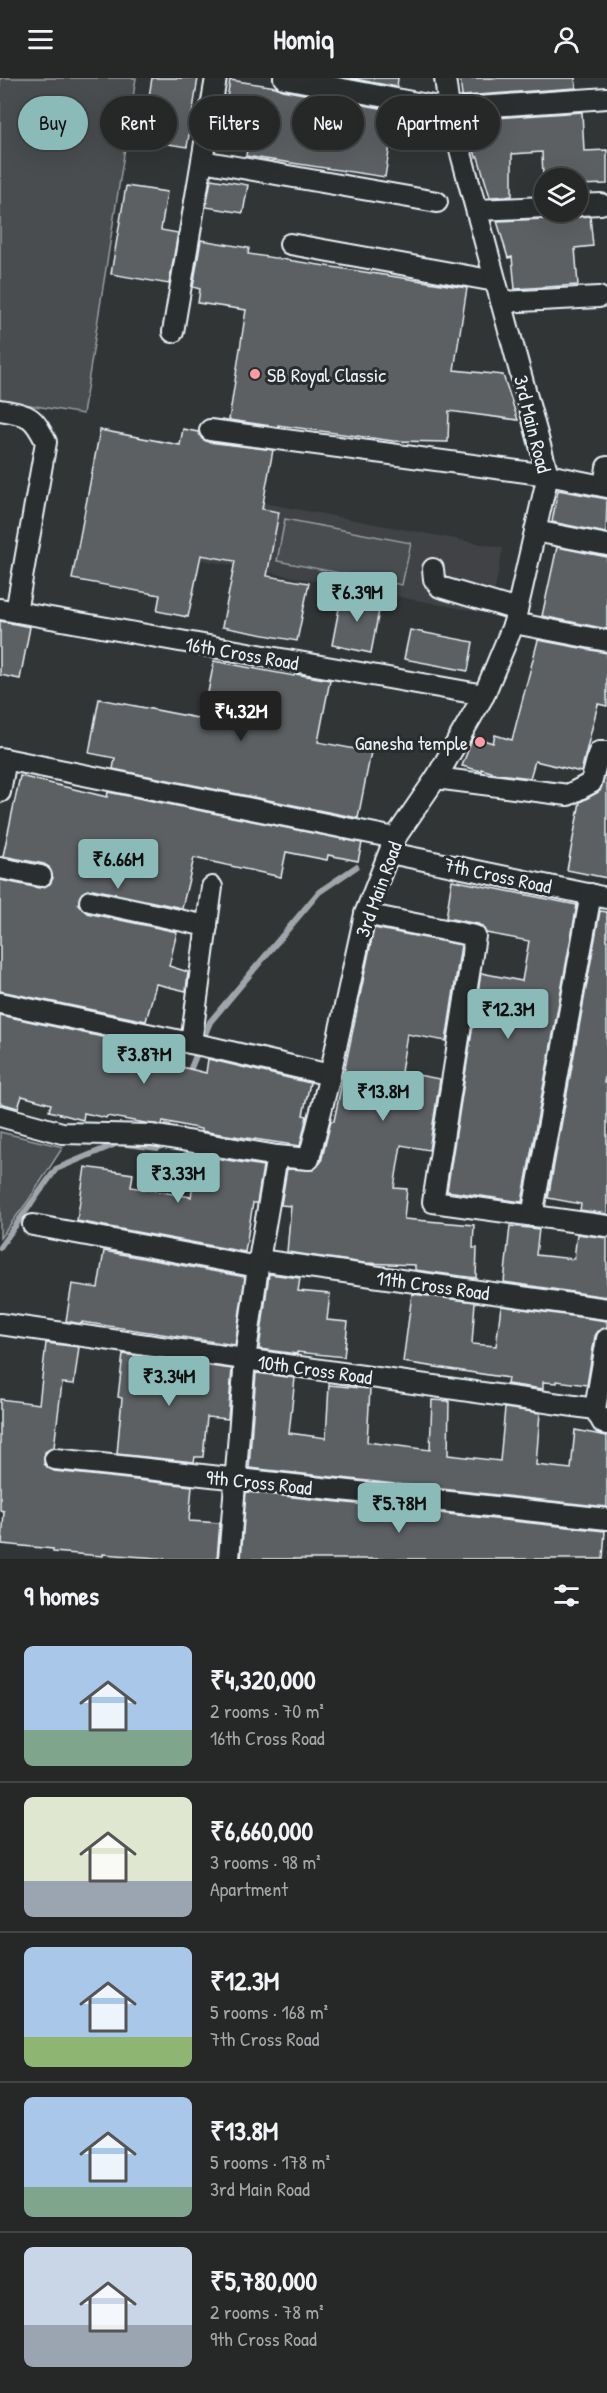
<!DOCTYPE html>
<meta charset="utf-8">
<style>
body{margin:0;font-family:"Patrick Hand",sans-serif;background:#2e3030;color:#f1f3f6;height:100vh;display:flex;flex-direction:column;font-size:22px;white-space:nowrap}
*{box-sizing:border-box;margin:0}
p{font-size:20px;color:#a4a6a8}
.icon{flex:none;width:33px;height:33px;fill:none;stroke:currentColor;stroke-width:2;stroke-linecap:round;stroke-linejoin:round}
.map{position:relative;height:1481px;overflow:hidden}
.panel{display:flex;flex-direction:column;background:#262828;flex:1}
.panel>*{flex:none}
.banner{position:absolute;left:18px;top:18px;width:572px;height:54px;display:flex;gap:12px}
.tools{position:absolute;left:534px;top:90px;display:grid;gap:12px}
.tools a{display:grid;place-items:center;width:54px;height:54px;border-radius:50%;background:#262828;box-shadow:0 6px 24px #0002,0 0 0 2px #424445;font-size:30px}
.price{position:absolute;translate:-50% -51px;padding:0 14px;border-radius:6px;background:#8bbbb9;color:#111;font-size:20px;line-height:39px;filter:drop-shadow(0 2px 3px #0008)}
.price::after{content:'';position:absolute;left:50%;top:36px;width:18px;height:14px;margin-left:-9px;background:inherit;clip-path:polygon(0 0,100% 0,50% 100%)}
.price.current{background:#222;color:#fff}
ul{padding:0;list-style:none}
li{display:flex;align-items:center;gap:18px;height:150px;padding:0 24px}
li+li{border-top:2px solid #424445}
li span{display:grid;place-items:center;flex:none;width:168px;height:120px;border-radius:9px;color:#555}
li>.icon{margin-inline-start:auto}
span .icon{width:72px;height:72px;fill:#fffc;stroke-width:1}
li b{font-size:26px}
h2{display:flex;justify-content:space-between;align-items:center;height:72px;padding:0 24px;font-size:26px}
.chip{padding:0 21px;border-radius:27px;background:#262828;box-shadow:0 6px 24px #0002,0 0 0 2px #424445;font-size:21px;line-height:54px}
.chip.current{background:#8bbbb9;color:#111}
header{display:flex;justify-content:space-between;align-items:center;height:78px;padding:0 24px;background:#262828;font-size:27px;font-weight:700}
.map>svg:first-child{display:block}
.built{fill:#3f4244}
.green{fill:#494d4f;stroke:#989fa4;stroke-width:1.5}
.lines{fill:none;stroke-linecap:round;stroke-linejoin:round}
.stream{stroke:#9fa5aa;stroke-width:6}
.building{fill:#5c6063;stroke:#e8f1f8;stroke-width:1.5}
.minor-casing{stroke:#e8f1f8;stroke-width:24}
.minor{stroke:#2a2d2e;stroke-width:20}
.poi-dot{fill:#ff9aa2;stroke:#2a2d2e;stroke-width:2}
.labels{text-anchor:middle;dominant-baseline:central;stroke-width:6;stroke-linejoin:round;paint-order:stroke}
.poi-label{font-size:20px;fill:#e8f1f8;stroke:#2a2d2e;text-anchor:start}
.street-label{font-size:20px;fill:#e8f1f8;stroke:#2a2d2e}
</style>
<header><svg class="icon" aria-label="menu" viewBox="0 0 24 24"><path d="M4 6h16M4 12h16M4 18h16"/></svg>Homiq<svg class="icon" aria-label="person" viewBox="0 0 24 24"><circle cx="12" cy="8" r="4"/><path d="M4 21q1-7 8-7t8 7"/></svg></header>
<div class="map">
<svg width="607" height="1481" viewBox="0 0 607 1481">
<rect width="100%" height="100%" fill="#323536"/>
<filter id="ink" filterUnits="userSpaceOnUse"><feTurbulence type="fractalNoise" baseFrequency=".0167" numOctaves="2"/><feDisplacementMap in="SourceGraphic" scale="12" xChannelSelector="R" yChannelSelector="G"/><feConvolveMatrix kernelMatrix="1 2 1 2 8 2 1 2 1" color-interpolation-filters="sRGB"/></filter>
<g filter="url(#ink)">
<!-- built -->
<path class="built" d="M 174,408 L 503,470 L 490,536 L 161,474 Z"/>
<!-- green -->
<g class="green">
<path d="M 0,0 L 136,0 L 83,336 L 0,322 Z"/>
<path d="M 285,441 L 411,465 L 402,507 L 277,483 Z"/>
<path d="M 0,1054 L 63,1069 L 28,1123 L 0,1160 Z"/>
</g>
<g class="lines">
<!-- stream -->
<g class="stream">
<path d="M 188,997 L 210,944 L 319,814 L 356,789"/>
<path d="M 0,1169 L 56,1091 L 118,1065 L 158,1070 L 172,1037"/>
</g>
</g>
<!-- building -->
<g class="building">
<path d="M 152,0 L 198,0 L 187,69 L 142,62 Z"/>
<path d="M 349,0 L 398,0 L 397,9 Z"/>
<path d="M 460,0 L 575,0 L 576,10 L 462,18 Z"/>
<path d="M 230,2 L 276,9 L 282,12 L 424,38 L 420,65 L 391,61 L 385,99 L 246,78 L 251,42 L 224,38 Z"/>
<path d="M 582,34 L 584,73 L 607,72 L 607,106 L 578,107 L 578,100 L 543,100 L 542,74 L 512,76 L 512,118 L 490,119 L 478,79 L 476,79 L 466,42 Z"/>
<path d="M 211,101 L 248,107 L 243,135 L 206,129 Z"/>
<path d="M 126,108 L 167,114 L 161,152 L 178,155 L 169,206 L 111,196 Z"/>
<path d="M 569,134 L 578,139 L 590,138 L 593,168 L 575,170 L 578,207 L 515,211 L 512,179 L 508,180 L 497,143 L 545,141 L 554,136 Z"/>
<path d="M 201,162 L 249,170 L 248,176 L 467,210 L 454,292 L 503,297 L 518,342 L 449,333 L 448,364 L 393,363 L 278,347 L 278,349 L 229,342 L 246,232 L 198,225 L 200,211 L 193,209 Z"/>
<path d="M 183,351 L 198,354 L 202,361 L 208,364 L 273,372 L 262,431 L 279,434 L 267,498 L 309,505 L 297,563 L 222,549 L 235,483 L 201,477 L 188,539 L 157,533 L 160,517 L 72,501 L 100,352 L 180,367 Z"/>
<path d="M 558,412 L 607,421 L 606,455 L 552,444 Z"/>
<path d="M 557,469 L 607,479 L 607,551 L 542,538 Z"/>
<path d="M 342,515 L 381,522 L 371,575 L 332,567 Z"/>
<path d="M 0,543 L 30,549 L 20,601 L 0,597 Z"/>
<path d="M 410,552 L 473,564 L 468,593 L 404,581 Z"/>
<path d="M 538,562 L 607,575 L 607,628 L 598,626 L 581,694 L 535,683 L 530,700 L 498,696 L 481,691 L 481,693 L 462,688 L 473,659 L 493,665 L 495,657 L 512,662 Z"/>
<path d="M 214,583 L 294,598 L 295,596 L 330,602 L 318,664 L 371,674 L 358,740 L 113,691 L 115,680 L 89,675 L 99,621 L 203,641 Z"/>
<path d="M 607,691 L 607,800 L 567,792 L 580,724 L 600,713 Z"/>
<path d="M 20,698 L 107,719 L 108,714 L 362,765 L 358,783 L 328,777 L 327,782 L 286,774 L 281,799 L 194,780 L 182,830 L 93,811 L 82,815 L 78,826 L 87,835 L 177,854 L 169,888 L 188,894 L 186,913 L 156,906 L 146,943 L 0,913 L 0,802 L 39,810 L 50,806 L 53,800 L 49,789 L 44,786 L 3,778 Z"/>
<path d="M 452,802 L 577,827 L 522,1124 L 447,1113 L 481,895 L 522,903 L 529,863 L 486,855 L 483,849 L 478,846 L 446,840 Z"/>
<path d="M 600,833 L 607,834 L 607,986 L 604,1005 L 607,1005 L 607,1136 L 580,1132 L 581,1126 L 548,1120 Z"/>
<path d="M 374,850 L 461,867 L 446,963 L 407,956 L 401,994 L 440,1001 L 429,1072 L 401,1067 L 394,1110 L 407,1111 L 404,1141 L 474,1147 L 473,1170 L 477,1170 L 476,1200 L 415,1192 L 415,1187 L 364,1185 L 287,1174 L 291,1128 L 281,1127 L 287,1091 L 313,1092 L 321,1084 L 331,1043 L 334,1043 Z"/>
<path d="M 0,937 L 140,967 L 137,978 L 206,995 L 208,981 L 310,1005 L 303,1037 L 307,1038 L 300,1068 L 201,1053 L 201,1051 L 163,1043 L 162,1047 L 145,1045 L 107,1038 L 106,1040 L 84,1035 L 83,1042 L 49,1033 L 51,1026 L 22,1018 L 18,1030 L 0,1025 Z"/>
<path d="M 197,1077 L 263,1088 L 257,1125 L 253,1125 L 245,1174 L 77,1143 L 85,1089 L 133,1096 L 131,1109 L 191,1119 Z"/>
<path d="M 510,1148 L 539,1151 L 536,1177 L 574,1181 L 577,1156 L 607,1160 L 607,1219 L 504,1204 Z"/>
<path d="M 104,1173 L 245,1199 L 235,1267 L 82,1244 L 82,1246 L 66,1243 L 72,1206 L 98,1210 Z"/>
<path d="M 269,1196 L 300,1200 L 298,1213 L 330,1216 L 327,1242 L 348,1244 L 344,1279 L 297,1274 L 297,1276 L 259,1271 Z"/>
<path d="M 412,1216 L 475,1224 L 472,1266 L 496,1268 L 501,1228 L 607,1243 L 607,1249 L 598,1253 L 595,1258 L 587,1307 L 557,1303 L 557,1305 L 543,1304 L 543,1311 L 507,1306 L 508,1300 L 403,1284 Z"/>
<path d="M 46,1265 L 79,1269 L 74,1306 L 62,1305 L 54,1369 L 45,1374 L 44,1386 L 54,1393 L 192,1408 L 189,1443 L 220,1445 L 217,1481 L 171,1481 L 103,1476 L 103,1478 L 53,1474 L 53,1471 L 2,1466 L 4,1433 L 0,1432 L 0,1321 L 39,1326 Z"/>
<path d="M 123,1276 L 232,1291 L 228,1341 L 207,1339 L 203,1379 L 195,1379 L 194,1384 L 117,1376 L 122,1320 L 118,1319 Z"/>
<path d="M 256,1295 L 295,1300 L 289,1355 L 326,1360 L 329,1307 L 370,1311 L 367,1364 L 430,1372 L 432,1322 L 449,1323 L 448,1377 L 500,1383 L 505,1330 L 540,1335 L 536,1387 L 571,1391 L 575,1352 L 607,1358 L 607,1429 L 249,1390 Z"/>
<path d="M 246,1414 L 605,1453 L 603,1481 L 241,1481 Z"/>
</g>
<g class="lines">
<defs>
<g id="minor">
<path d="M 284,0 L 449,31 L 607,20"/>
<path d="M 202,83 L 437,124"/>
<path d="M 578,127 L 601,126"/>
<path d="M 477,132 L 544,129"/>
<path d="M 290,166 L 495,203"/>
<path d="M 501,224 L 599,219"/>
<path d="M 173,254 L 216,0"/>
<path d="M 0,332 C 29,337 33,337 46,364 L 16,534"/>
<path d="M 210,352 L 548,397 L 607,409"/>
<path d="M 604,408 L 607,389"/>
<path d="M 535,453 L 607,467"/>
<path d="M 433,491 L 434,501 L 440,509 L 517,532"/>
<path d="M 0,531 L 484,617"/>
<path d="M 514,545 L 607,563"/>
<path d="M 0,680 L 395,760"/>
<path d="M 436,700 L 568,717 L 591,705 L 599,674 L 607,674"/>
<path d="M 0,714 L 6,681"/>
<path d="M 390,775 L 607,820"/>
<path d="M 0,790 L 41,798"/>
<path d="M 90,823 L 207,848"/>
<path d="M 365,836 L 475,858 L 433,1124 L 607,1148"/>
<path d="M 0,925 L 214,970 L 330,997"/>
<path d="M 191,965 L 212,809"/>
<path d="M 0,1038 L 62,1055 L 152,1057 L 277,1078 L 309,1081 L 330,997 L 365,836 L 395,760 L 436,700 L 484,617 L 514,545 L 548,397 L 449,31 L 445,0"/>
<path d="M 532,1138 L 591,816"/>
<path d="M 33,1147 L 258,1189"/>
<path d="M 259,1182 L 607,1231"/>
<path d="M 0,1246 L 595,1331"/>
<path d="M 607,1261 L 595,1331 L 603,1345 L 607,1346"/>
<path d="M 55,1381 L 607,1441"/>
<path d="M 229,1481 L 245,1281 L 259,1182 L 277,1078"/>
</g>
</defs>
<!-- minor casing -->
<use href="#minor" class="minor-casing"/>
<!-- minor -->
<use href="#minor" class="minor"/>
</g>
</g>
<!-- markers -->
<g class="poi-dot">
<circle cx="255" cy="296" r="6"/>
<circle cx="480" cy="664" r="6"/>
</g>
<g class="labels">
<!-- poi labels -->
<g class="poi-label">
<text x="267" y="296">SB Royal Classic</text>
<text x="468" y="664" text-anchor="end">Ganesha temple</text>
</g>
<!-- street labels -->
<g class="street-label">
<text transform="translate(533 346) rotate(76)">3rd Main Road</text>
<text transform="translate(242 575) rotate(10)">16th Cross Road</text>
<text transform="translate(498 797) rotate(12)">7th Cross Road</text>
<text transform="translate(378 811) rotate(-70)">3rd Main Road</text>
<text transform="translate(433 1207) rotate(8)">11th Cross Road</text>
<text transform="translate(315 1291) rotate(8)">10th Cross Road</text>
<text transform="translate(259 1404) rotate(6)">9th Cross Road</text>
</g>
</g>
</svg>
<div class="tools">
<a><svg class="icon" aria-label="layers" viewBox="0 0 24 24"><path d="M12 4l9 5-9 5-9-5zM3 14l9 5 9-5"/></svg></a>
</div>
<b class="price" style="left:357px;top:545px">₹6.39M</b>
<b class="price current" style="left:241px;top:664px">₹4.32M</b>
<b class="price" style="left:118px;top:812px">₹6.66M</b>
<b class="price" style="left:508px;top:962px">₹12.3M</b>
<b class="price" style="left:144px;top:1007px">₹3.87M</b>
<b class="price" style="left:383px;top:1044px">₹13.8M</b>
<b class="price" style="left:178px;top:1126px">₹3.33M</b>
<b class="price" style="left:169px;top:1329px">₹3.34M</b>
<b class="price" style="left:399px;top:1456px">₹5.78M</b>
<div class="banner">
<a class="chip current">Buy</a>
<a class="chip">Rent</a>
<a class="chip">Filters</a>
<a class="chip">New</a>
<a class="chip">Apartment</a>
</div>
</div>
<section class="panel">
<h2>9 homes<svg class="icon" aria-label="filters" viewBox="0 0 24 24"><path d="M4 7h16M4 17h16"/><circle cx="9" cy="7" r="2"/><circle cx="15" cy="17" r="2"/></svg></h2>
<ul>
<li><span style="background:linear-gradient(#a9c7e8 70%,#7fa58c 0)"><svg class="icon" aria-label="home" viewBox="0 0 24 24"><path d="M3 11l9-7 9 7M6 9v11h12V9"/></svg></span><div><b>₹4,320,000</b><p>2 rooms · 70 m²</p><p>16th Cross Road</p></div></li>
<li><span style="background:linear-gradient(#dfe7d0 70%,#9aa5b1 0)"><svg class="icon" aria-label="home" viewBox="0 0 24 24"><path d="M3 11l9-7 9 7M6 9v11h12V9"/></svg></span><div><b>₹6,660,000</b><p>3 rooms · 98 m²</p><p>Apartment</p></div></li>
<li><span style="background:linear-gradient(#a9c7e8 75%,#8fb573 0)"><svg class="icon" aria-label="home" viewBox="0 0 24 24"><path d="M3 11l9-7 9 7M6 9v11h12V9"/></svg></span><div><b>₹12.3M</b><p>5 rooms · 168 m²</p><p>7th Cross Road</p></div></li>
<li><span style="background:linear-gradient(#a9c7e8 75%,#7fa58c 0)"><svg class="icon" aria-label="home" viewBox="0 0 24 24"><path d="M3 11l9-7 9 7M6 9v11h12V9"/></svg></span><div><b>₹13.8M</b><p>5 rooms · 178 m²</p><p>3rd Main Road</p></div></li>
<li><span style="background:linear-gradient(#c9d6e8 65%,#9aa5b1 0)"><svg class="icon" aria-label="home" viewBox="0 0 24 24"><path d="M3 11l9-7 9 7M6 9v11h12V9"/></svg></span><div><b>₹5,780,000</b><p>2 rooms · 78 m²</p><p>9th Cross Road</p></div></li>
</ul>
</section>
